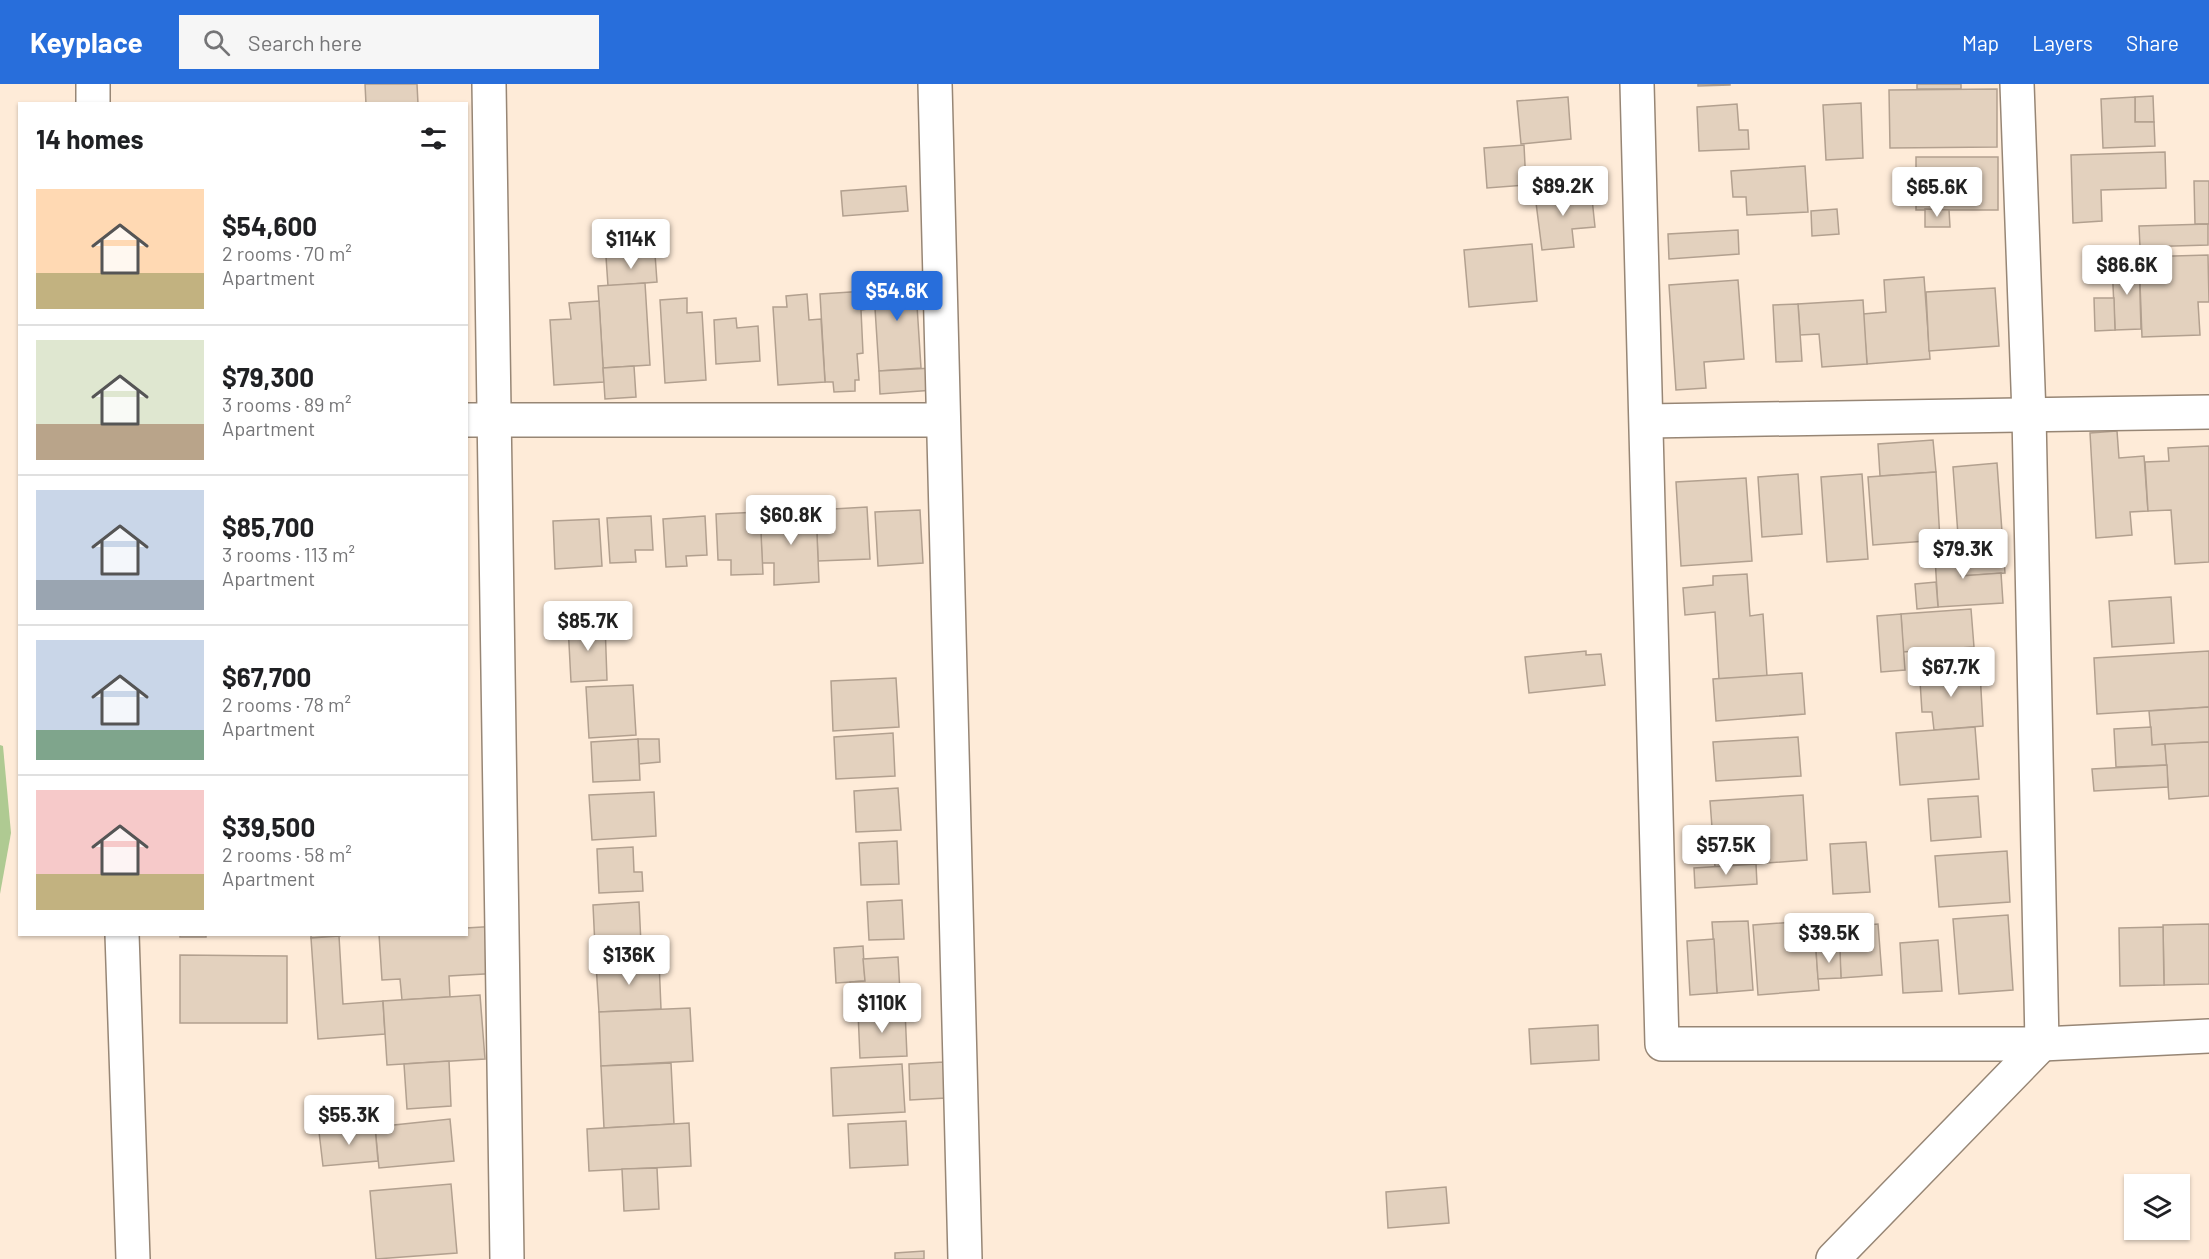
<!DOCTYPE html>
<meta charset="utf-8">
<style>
body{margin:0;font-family:Barlow,sans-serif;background:#f6f6f6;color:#202124;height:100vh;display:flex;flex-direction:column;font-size:22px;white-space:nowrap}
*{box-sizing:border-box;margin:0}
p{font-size:20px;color:#757577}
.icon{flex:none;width:33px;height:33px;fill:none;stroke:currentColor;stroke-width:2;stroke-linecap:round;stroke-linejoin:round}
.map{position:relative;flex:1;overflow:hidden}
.drawer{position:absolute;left:18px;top:18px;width:450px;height:834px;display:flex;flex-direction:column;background:#fff;border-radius:0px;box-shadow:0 2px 4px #0004}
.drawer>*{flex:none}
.controls{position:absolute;left:2124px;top:1090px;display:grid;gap:12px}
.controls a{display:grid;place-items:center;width:66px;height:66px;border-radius:0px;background:#fff;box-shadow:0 2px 4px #0004;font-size:30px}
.price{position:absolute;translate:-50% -51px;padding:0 14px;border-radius:6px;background:#fff;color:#222;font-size:20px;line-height:39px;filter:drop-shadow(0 2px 3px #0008)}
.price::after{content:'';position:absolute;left:50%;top:36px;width:18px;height:14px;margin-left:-9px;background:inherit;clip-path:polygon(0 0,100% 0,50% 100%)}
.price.on{background:#286edb;color:#fff}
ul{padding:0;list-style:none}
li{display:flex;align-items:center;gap:18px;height:150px;padding:0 18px}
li+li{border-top:2px solid #e0e0e0}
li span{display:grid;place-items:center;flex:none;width:168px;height:120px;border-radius:0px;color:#555}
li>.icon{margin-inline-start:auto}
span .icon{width:72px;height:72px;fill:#fffc;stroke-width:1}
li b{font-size:26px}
h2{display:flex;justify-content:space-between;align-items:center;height:72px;padding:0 18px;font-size:26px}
header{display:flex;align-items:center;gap:36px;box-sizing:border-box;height:84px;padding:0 30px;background:#286edb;color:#fff}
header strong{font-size:28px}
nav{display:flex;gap:33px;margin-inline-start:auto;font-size:21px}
.search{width:420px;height:54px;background:#f6f6f6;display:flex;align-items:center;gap:15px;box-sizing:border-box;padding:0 21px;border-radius:0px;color:#757577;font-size:22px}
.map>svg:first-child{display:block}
.forest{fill:#afca92}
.building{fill:#e3d1be;stroke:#b2a08f;stroke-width:1.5}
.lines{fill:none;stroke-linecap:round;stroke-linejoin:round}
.minor-casing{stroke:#978675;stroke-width:36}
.minor{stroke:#fff;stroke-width:33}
</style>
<header>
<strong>Keyplace</strong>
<div class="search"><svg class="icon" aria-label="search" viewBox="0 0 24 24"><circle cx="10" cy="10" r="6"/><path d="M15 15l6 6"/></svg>Search here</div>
<nav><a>Map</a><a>Layers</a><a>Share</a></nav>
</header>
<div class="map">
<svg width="2209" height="1175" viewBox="0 0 2209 1175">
<rect width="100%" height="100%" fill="#feebd8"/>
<!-- forest -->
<path class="forest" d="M 0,661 L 3,662 L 11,749 L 0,810 Z"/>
<!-- building -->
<g class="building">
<path d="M 365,0 L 417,0 L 418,20 L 366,20 Z"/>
<path d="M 1698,0 L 1730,0 L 1730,1 L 1698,2 Z"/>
<rect x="1917" y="0" width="44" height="5"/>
<path d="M 1997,5 L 1997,63 L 1890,64 L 1889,6 Z"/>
<path d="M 2153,12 L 2154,38 L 2135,38 L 2135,13 Z"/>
<path d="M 1568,13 L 1571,55 L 1521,60 L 1517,17 Z"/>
<path d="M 2135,13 L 2135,38 L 2154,38 L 2155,62 L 2103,64 L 2101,15 Z"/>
<path d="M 1861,19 L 1863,74 L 1826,76 L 1823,21 Z"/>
<path d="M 1737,20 L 1739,46 L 1748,46 L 1749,65 L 1699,67 L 1697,23 Z"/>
<path d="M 1524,61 L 1526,101 L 1487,104 L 1484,64 Z"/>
<path d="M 2165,68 L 2166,104 L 2101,106 L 2102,137 L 2073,139 L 2071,71 Z"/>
<rect x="1916" y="73" width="82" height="53"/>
<path d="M 1805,82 L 1808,128 L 1747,131 L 1746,113 L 1733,113 L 1731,87 Z"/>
<path d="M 2194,97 L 2209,97 L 2209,140 L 2195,140 Z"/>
<path d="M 906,102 L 908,127 L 843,132 L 841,107 Z"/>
<path d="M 1591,105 L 1595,143 L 1572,145 L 1574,163 L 1542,166 L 1535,111 Z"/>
<path d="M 1837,125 L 1839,150 L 1812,152 L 1811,127 Z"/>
<path d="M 1925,125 L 1949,126 L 1950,143 L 1925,143 Z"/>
<path d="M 2208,140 L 2208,161 L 2140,163 L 2139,142 Z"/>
<path d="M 1738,146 L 1739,170 L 1669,175 L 1668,150 Z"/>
<path d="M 1532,160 L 1537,217 L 1469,223 L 1464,166 Z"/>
<path d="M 655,170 L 657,198 L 608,202 L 606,173 Z"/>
<path d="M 2208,171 L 2209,218 L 2198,218 L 2200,251 L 2142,253 L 2139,173 Z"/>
<path d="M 2139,178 L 2141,245 L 2115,246 L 2112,179 Z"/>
<path d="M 915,190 L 921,284 L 879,287 L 873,193 Z"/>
<path d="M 1924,193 L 1930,275 L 1867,280 L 1863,230 L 1886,228 L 1884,196 Z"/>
<path d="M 1738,196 L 1744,275 L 1704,278 L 1706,304 L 1676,306 L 1669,201 Z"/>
<path d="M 645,199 L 650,281 L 603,284 L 598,202 Z"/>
<path d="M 1995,204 L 1999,262 L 1929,267 L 1926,208 Z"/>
<path d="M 866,207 L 867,225 L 861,226 L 863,269 L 857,270 L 859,296 L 855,296 L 855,307 L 834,308 L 833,298 L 825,298 L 820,210 Z"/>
<path d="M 807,210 L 809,236 L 821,235 L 825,298 L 778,301 L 773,223 L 787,223 L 786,212 Z"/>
<path d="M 687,214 L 687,229 L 702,228 L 706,296 L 665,299 L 660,216 Z"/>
<path d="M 2094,214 L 2114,214 L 2115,246 L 2095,247 Z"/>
<path d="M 1863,216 L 1867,280 L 1822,283 L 1819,250 L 1800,251 L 1798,220 Z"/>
<path d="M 599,217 L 604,298 L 554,301 L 550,236 L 571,235 L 569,219 Z"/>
<path d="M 1798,220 L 1802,277 L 1776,278 L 1773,221 Z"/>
<path d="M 736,234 L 737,244 L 758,242 L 760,277 L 716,280 L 714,236 Z"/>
<path d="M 634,282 L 636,313 L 605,315 L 603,284 Z"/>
<path d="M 932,284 L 934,306 L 880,310 L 879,287 Z"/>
<path d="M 2117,347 L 2119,374 L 2144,372 L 2148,427 L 2130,428 L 2132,451 L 2096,454 L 2090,349 Z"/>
<path d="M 1933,356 L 1936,388 L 1880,392 L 1878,360 Z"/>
<path d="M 2209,362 L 2209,478 L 2175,480 L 2171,426 L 2148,427 L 2145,378 L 2169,377 L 2168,364 Z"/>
<path d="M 1997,379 L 2005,489 L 1961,492 L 1953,383 Z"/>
<path d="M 1936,388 L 1940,456 L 1873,461 L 1868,393 Z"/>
<path d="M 1798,390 L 1802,450 L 1762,453 L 1758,393 Z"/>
<path d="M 1862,390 L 1868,475 L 1827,478 L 1821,393 Z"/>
<path d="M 1746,394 L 1752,477 L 1681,482 L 1676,398 Z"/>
<path d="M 867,423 L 870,475 L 818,477 L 816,426 Z"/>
<path d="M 816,426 L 819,498 L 774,501 L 774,479 L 762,479 L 760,428 Z"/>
<path d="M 920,426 L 923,479 L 878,482 L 875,428 Z"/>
<path d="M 760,428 L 763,490 L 731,491 L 731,476 L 718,476 L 716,430 Z"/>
<path d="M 651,432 L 653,466 L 635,466 L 636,478 L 610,479 L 607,434 Z"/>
<path d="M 705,432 L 707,471 L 686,472 L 687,482 L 666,483 L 663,435 Z"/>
<path d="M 599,435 L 602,482 L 555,485 L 553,437 Z"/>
<path d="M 1958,455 L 1961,492 L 2001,489 L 2003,519 L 1938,523 L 1934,457 Z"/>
<path d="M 1747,490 L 1750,532 L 1763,530 L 1767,592 L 1719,595 L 1715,528 L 1685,531 L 1683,504 L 1713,501 L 1713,492 Z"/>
<path d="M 1936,498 L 1938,523 L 1917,525 L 1915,500 Z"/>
<path d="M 2171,513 L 2174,559 L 2112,563 L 2109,517 Z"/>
<path d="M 1971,525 L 1974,563 L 1903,568 L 1901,530 Z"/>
<path d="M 1901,530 L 1905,586 L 1881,588 L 1877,532 Z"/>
<path d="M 605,539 L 607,596 L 571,598 L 568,541 Z"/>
<path d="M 1586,567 L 1586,571 L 1601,570 L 1605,601 L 1529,609 L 1525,573 Z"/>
<path d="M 2209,567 L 2209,623 L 2097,630 L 2094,574 Z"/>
<path d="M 1940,580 L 1941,590 L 1980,588 L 1983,642 L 1934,646 L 1932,628 L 1922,628 L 1919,582 Z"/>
<path d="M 1802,589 L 1805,630 L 1716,637 L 1713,595 Z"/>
<path d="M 896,594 L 899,643 L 833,647 L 831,597 Z"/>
<path d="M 633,601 L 636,651 L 589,654 L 586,603 Z"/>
<path d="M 2209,623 L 2209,658 L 2152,661 L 2149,627 Z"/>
<path d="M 1975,643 L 1979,695 L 1900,701 L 1896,649 Z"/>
<path d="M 2151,643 L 2152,661 L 2165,660 L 2167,681 L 2116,683 L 2114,645 Z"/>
<path d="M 893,649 L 895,692 L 836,695 L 834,653 Z"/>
<path d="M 1798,653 L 1801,692 L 1716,697 L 1713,658 Z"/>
<path d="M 638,655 L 659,655 L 660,678 L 639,680 Z"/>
<path d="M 638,655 L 640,696 L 593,698 L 591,658 Z"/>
<path d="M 2209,658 L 2209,712 L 2169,715 L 2165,660 Z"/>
<path d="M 2167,681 L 2168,703 L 2094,707 L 2092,685 Z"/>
<path d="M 898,704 L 901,746 L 856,748 L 854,707 Z"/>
<path d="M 654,708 L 656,752 L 592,756 L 589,711 Z"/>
<path d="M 1803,711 L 1807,776 L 1715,783 L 1710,717 Z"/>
<path d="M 1978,712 L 1981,753 L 1931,757 L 1928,715 Z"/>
<path d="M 897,757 L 899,800 L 861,801 L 859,759 Z"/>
<path d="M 1866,758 L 1870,808 L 1833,810 L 1830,760 Z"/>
<path d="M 633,763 L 634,788 L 642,788 L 643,807 L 599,809 L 597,765 Z"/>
<path d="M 2007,767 L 2010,818 L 1939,823 L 1935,772 Z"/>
<path d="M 1756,780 L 1757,800 L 1695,804 L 1694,784 Z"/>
<path d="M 902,816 L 904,855 L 869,856 L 867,818 Z"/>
<path d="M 639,818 L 641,860 L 595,863 L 593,821 Z"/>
<path d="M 2008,831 L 2013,906 L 1959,910 L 1953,835 Z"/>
<path d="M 1822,836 L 1824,866 L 1816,866 L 1819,906 L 1758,911 L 1753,841 Z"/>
<path d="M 1748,837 L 1753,906 L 1717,909 L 1712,838 Z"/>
<path d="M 1878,840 L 1882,891 L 1841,894 L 1838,843 Z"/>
<path d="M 2209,840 L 2209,900 L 2164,901 L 2163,841 Z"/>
<path d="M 499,842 L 502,889 L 449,892 L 450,913 L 402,916 L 400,895 L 382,896 L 379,850 L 466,850 L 466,844 Z"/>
<path d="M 2163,843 L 2164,901 L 2120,902 L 2119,844 Z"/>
<rect x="180" y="850" width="26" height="3"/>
<path d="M 311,850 L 340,850 L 340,852 L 311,854 Z"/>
<path d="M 339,852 L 343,920 L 383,917 L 385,950 L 318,955 L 311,854 Z"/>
<path d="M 1714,855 L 1717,909 L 1690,911 L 1687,857 Z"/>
<path d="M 1938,856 L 1942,907 L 1903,909 L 1900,859 Z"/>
<path d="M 863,862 L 865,897 L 836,899 L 834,864 Z"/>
<path d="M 1840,865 L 1841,894 L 1818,895 L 1816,866 Z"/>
<path d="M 180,871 L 287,872 L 287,939 L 180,939 Z"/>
<path d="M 898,873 L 901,926 L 852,929 L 850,898 L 865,897 L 863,875 Z"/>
<path d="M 659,877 L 661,925 L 599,928 L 596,880 Z"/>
<path d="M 480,911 L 485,975 L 387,981 L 383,917 Z"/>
<path d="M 690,924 L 693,977 L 601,982 L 599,928 Z"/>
<path d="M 905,926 L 907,972 L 860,974 L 858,928 Z"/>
<path d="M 1598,941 L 1599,976 L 1531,980 L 1529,945 Z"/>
<path d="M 449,977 L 451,1022 L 407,1025 L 404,980 Z"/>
<path d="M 944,978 L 946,1014 L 910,1016 L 909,980 Z"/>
<path d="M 671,979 L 674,1040 L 604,1044 L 601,982 Z"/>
<path d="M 902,980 L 905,1028 L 833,1032 L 831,984 Z"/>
<path d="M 450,1035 L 454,1077 L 379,1084 L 375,1043 Z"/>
<path d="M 906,1037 L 908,1081 L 850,1084 L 848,1040 Z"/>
<path d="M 689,1039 L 691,1082 L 589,1087 L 587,1045 Z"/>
<path d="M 375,1043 L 378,1077 L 323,1082 L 319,1048 Z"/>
<path d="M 657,1084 L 659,1125 L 624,1127 L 622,1085 Z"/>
<path d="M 451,1100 L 457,1169 L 376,1175 L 370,1107 Z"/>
<path d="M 1446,1103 L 1449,1139 L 1388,1144 L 1386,1108 Z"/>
<path d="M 924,1167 L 924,1175 L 895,1175 L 895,1169 Z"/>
</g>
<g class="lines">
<defs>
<g id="minor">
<path d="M 93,0 L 93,20"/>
<path d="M 489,0 L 507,1175"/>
<path d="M 935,0 L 965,1175"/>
<path d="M 1637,0 L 1662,960 L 2042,960 L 2209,952"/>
<path d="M 466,336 L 942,336"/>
<path d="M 1647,337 L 2209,328"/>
<path d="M 122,850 L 133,1175"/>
<path d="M 1833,1175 L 2042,960 L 2029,331 L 2017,0"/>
</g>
</defs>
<!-- minor casing -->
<use href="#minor" class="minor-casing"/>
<!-- minor -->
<use href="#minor" class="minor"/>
</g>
</svg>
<div class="controls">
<a><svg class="icon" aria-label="layers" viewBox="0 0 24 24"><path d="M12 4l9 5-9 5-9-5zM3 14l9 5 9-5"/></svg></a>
</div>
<b class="price" style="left:1563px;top:133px">$89.2K</b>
<b class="price" style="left:1937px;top:134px">$65.6K</b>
<b class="price" style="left:631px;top:186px">$114K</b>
<b class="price" style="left:2127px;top:212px">$86.6K</b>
<b class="price on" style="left:897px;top:238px">$54.6K</b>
<b class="price" style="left:791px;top:462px">$60.8K</b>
<b class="price" style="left:1963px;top:496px">$79.3K</b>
<b class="price" style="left:588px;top:568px">$85.7K</b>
<b class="price" style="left:1951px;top:614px">$67.7K</b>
<b class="price" style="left:1726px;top:792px">$57.5K</b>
<b class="price" style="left:1829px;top:880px">$39.5K</b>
<b class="price" style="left:629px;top:902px">$136K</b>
<b class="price" style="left:882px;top:950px">$110K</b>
<b class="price" style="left:349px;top:1062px">$55.3K</b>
<section class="drawer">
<h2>14 homes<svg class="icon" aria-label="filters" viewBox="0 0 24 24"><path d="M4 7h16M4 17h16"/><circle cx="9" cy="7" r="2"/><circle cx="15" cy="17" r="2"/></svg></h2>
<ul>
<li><span style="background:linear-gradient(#ffd9b3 70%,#c2b280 0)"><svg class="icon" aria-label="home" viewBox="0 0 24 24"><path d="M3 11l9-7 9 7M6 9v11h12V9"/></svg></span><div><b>$54,600</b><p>2 rooms · 70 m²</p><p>Apartment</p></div></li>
<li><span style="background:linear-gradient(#dfe7d0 70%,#b9a48a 0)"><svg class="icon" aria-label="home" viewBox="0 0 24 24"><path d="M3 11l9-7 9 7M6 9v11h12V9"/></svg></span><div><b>$79,300</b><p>3 rooms · 89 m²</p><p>Apartment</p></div></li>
<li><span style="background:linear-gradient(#c9d6e8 75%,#9aa5b1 0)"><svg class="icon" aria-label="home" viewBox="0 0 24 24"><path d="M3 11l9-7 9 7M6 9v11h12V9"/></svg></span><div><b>$85,700</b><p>3 rooms · 113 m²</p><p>Apartment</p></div></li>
<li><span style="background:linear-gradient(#c9d6e8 75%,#7fa58c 0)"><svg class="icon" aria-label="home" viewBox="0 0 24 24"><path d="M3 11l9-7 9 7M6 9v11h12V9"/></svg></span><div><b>$67,700</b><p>2 rooms · 78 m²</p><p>Apartment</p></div></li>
<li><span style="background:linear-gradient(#f6c9c9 70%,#c2b280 0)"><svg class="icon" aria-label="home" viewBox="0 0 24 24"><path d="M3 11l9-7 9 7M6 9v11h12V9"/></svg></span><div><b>$39,500</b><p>2 rooms · 58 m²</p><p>Apartment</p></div></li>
</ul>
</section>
</div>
